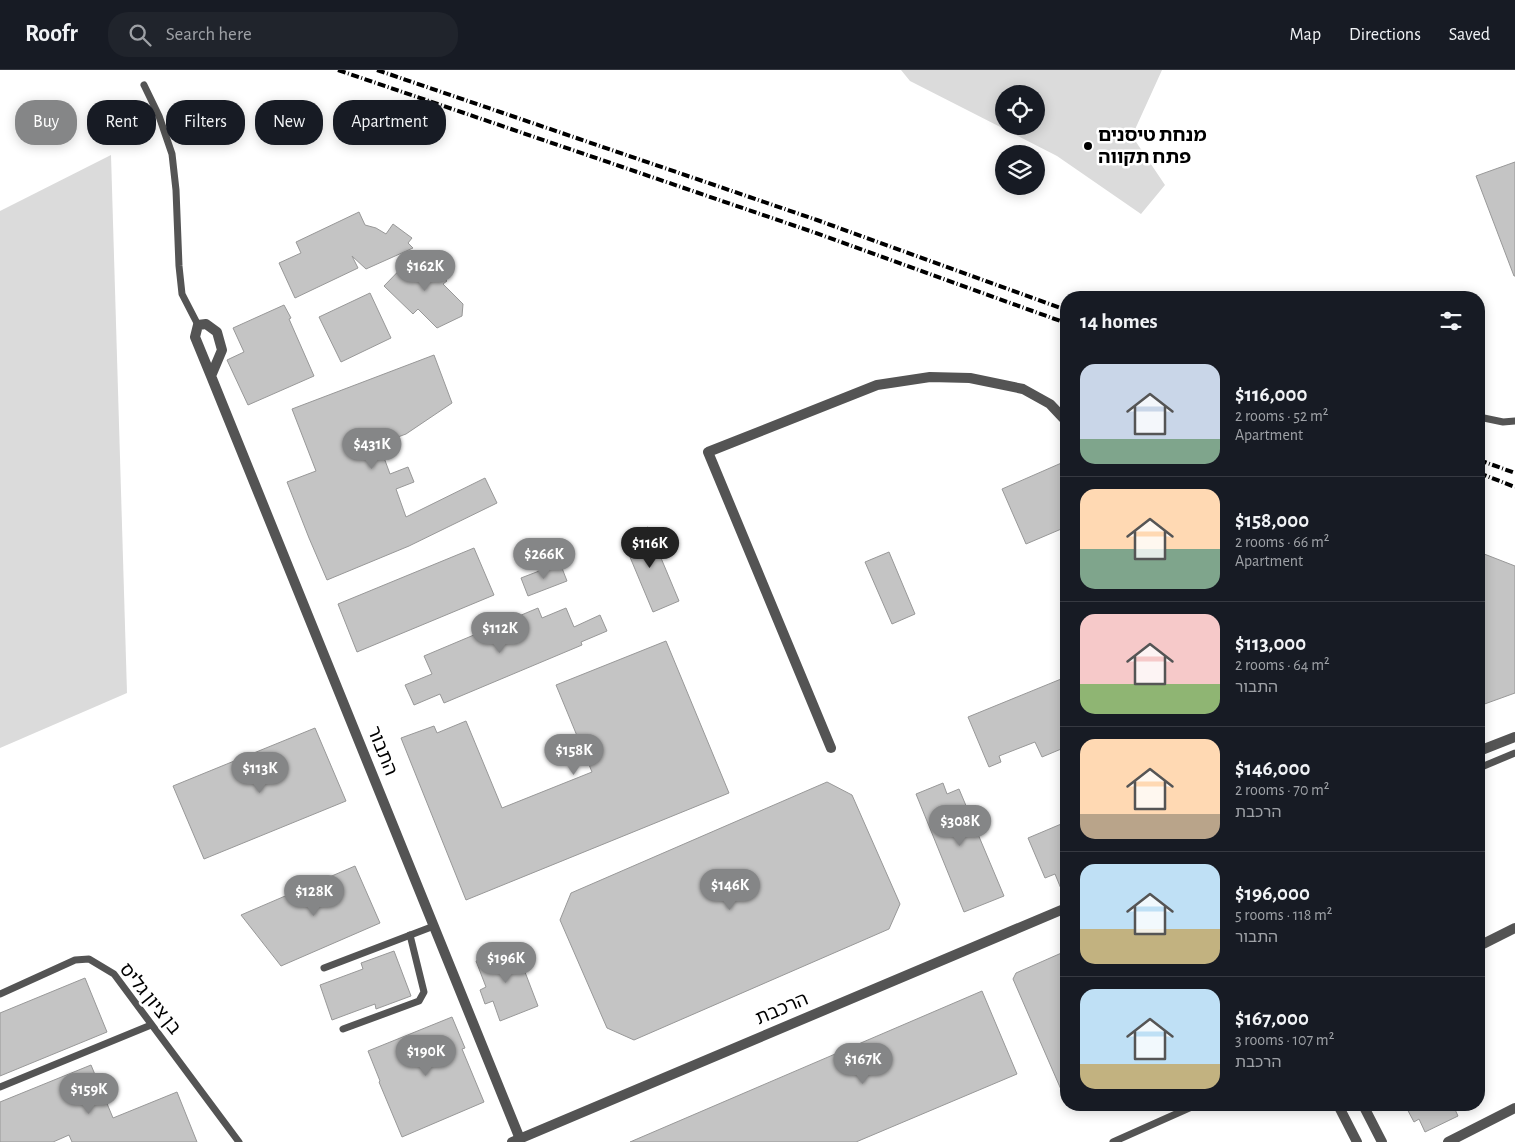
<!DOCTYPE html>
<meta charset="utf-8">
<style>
body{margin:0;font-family:"Alegreya Sans","Noto Sans Hebrew",sans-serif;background:#20242c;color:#f1f3f6;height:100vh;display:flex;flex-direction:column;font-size:19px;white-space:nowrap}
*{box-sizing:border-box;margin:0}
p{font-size:16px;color:#9ea1a6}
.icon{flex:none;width:28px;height:28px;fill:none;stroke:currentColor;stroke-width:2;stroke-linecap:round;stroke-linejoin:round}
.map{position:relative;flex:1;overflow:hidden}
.drawer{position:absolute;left:1060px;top:221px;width:425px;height:820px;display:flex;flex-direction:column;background:#171b24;border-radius:20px;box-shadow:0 2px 12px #0003}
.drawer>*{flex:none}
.hud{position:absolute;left:15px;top:30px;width:475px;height:45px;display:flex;gap:10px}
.controls{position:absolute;left:995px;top:15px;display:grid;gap:10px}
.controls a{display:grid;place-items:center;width:50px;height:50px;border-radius:50%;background:#171b24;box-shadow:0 2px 12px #0003;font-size:25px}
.price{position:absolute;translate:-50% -42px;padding:0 11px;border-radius:18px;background:#858687;color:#fff;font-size:16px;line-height:32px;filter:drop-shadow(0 1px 2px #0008)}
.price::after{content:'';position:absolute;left:50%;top:30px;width:15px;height:11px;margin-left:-8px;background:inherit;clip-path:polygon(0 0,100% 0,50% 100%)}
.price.selected{background:#222;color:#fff}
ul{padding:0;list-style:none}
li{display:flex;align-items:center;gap:15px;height:125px;padding:0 20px}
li+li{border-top:1px solid #363941}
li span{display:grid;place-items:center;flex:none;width:140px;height:100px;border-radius:15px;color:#555}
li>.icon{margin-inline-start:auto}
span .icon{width:60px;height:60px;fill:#fffc;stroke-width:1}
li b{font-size:21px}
h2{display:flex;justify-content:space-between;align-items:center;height:60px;padding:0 20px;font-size:21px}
.chip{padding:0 18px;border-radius:20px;background:#171b24;box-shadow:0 2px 12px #0003;font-size:18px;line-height:45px}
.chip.selected{background:#858687;color:#fff}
header{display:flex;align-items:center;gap:30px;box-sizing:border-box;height:70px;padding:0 25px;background:#171b24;border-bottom:1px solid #363941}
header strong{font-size:24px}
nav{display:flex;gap:28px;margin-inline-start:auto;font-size:18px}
.search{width:350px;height:45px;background:#20242c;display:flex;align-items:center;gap:12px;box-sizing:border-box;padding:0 18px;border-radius:20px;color:#9ea1a6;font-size:19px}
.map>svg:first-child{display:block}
.green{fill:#dbdbdb;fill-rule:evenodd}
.building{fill:#c4c4c4;stroke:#989898}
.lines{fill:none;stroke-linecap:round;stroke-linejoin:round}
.service{stroke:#545454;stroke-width:7}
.minor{stroke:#545454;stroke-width:10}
.tertiary{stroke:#545454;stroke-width:10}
.rail{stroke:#000;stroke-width:4;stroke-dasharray:8 2.5 1 2.5;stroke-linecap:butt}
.poi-dot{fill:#000;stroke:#fff;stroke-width:2}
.labels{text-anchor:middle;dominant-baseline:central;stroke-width:5;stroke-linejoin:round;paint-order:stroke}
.poi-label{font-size:19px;font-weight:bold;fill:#000;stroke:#fff;text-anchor:start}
.street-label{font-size:19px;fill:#000;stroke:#fff}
</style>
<header>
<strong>Roofr</strong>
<div class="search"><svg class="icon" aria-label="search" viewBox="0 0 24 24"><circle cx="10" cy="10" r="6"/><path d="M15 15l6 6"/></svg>Search here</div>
<nav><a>Map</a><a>Directions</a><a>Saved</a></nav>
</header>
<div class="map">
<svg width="1515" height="1072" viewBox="0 0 1515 1072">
<rect width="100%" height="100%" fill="#fff"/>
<!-- green -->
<g class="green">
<path d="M 901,0 L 1162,0 L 1132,66 L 1165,115 L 1141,144 L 1057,86 L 910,11 ZM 1004,24 L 1036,24 L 1036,56 L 1004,56 Z"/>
<path d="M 111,85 L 127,623 L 0,678 L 0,141 Z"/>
</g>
<!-- building -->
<g class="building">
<path d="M 1515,92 L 1515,206 L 1514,206 L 1476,106 Z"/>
<path d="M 359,142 L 365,155 L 376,158 L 386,164 L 393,154 L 412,168 L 408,173 L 413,178 L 366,199 L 352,186 L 358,198 L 295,228 L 279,193 L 301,183 L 296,172 Z"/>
<path d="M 417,182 L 447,211 L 443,214 L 463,234 L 462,246 L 437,258 L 418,239 L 413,244 L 384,216 Z"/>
<path d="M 370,223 L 391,268 L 341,292 L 319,247 Z"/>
<path d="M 284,235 L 291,248 L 289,249 L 314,306 L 248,335 L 227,290 L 244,282 L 233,258 Z"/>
<path d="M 434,285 L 452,333 L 406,364 L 379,374 L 390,404 L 408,397 L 414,412 L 396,419 L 406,447 L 485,408 L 497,433 L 409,476 L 327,510 L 309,468 L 287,412 L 316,401 L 292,339 Z"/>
<path d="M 1066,391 L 1066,457 L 1026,474 L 1002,419 Z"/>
<path d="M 648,457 L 679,531 L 653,542 L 622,468 Z"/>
<path d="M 474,478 L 494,525 L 357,582 L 338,534 Z"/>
<path d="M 889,482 L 915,544 L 892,554 L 865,492 Z"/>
<path d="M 1479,482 L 1515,496 L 1515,623 L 1479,636 Z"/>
<path d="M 560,493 L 567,511 L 528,526 L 521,508 Z"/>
<path d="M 538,538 L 542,548 L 566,538 L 574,557 L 600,545 L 607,561 L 581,572 L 582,575 L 444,633 L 440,624 L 414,635 L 405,615 L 432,604 L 424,586 Z"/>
<path d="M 666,571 L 729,723 L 466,830 L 401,668 L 434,656 L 437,663 L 466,651 L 502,738 L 592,702 L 556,615 Z"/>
<path d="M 1066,607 L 1066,677 L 1042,687 L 1035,672 L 999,686 L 1001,692 L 989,697 L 968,647 Z"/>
<path d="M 315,658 L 346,731 L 204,789 L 173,716 Z"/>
<path d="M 827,712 L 852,725 L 900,834 L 889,859 L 634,970 L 607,958 L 560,850 L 571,823 Z"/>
<path d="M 943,713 L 947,724 L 959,719 L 1004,826 L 964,842 L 916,724 Z"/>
<path d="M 1066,752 L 1066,831 L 1055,804 L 1045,808 L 1028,768 Z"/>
<path d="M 355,796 L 380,853 L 281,896 L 241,845 Z"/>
<path d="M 515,876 L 538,936 L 500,951 L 493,931 L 485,934 L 480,920 L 486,917 L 476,891 Z"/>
<path d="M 394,881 L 411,926 L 376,939 L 375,934 L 332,950 L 320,915 L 363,899 L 361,893 Z"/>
<path d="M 1066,881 L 1066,1031 L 1013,909 L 1016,903 Z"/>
<path d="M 85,908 L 107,962 L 0,1006 L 0,943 Z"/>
<path d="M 982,921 L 1017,1004 L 856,1072 L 630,1072 Z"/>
<path d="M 452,947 L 465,978 L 462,979 L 484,1032 L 402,1067 L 379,1012 L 380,1011 L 368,981 Z"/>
<path d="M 91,995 L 113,1048 L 177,1022 L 197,1072 L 72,1072 L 69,1065 L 53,1072 L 0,1072 L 0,1032 Z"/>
<path d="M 1405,1035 L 1453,1035 L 1458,1046 L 1425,1062 L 1419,1049 L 1414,1052 Z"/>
</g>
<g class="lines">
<!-- service -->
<g class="service">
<path d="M 144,15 L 159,46 L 172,84 L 176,120 L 179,196 L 182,224 L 198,255"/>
<path d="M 1479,347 L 1503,352 L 1515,351"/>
<path d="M 1479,698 L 1515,683"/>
<path d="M 324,898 L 434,856"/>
<path d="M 0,924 L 75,890 L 89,889 L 114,904 L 239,1072"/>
<path d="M 343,959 L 419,931 L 424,922 L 410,865"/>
<path d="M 0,1017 L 151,955"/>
<path d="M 1113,1072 L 1196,1035"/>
</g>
<!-- minor -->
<g class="minor">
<path d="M 211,306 L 222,280 L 217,262 L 206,254 L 198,255 L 195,267 L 211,306 L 520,1069"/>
<path d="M 831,678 L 708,382 L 877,315 L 930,307 L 970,308 L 1023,319 L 1050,334 L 1066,351"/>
<path d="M 1479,681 L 1515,667"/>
<path d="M 1479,876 L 1515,858"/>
<path d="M 1448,1072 L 1515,1038"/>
</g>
<!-- tertiary -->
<g class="tertiary">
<path d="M 1338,1035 L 1357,1072"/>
<path d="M 1363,1035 L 1382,1072"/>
<path d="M 512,1072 L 1066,838"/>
</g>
<!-- rail -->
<g class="rail">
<path d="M 338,0 L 813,162 L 1066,253"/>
<path d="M 377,0 L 817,150 L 1066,240"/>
<path d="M 1479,390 L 1515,403"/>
<path d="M 1479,403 L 1515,417"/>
</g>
</g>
<!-- markers -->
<circle class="poi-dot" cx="1088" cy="76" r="5"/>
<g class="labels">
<!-- poi labels -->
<g class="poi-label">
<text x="1098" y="65">מנחת טיסנים<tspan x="1098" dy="22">פתח תקווה</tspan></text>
</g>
<!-- street labels -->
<g class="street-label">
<text transform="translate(382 681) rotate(68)">התבור</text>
<text transform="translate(150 929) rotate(51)">בן ציון גליס</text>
<text transform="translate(782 939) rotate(-23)">הרכבת</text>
</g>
</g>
</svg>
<div class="controls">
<a><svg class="icon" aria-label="locate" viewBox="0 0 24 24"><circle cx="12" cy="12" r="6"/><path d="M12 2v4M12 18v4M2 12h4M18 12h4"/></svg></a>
<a><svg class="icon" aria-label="layers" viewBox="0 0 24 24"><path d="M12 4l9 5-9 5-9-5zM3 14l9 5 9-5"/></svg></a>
</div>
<b class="price" style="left:425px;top:222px">$162K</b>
<b class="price" style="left:372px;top:400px">$431K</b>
<b class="price selected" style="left:650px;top:499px">$116K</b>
<b class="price" style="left:544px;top:510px">$266K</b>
<b class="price" style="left:500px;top:584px">$112K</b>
<b class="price" style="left:574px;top:706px">$158K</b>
<b class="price" style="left:260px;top:724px">$113K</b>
<b class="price" style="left:960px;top:777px">$308K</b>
<b class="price" style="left:730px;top:841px">$146K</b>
<b class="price" style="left:314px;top:847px">$128K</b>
<b class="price" style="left:506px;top:914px">$196K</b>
<b class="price" style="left:426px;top:1007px">$190K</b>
<b class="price" style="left:863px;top:1015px">$167K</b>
<b class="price" style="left:89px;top:1045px">$159K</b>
<div class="hud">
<a class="chip selected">Buy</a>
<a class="chip">Rent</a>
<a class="chip">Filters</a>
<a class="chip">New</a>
<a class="chip">Apartment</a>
</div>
<section class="drawer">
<h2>14 homes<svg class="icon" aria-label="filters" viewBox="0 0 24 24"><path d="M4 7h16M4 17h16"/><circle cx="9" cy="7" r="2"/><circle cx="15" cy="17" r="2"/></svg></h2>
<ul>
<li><span style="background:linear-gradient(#c9d6e8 75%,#7fa58c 0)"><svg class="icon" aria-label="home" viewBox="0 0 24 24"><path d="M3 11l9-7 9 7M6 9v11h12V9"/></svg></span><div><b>$116,000</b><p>2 rooms · 52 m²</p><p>Apartment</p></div></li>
<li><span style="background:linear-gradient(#ffd9b3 60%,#7fa58c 0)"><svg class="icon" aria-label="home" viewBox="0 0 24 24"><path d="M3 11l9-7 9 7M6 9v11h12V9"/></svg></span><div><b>$158,000</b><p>2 rooms · 66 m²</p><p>Apartment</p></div></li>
<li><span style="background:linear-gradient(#f6c9c9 70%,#8fb573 0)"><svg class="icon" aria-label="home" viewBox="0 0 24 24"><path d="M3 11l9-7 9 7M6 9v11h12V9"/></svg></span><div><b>$113,000</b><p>2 rooms · 64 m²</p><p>התבור</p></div></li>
<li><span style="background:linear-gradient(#ffd9b3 75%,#b9a48a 0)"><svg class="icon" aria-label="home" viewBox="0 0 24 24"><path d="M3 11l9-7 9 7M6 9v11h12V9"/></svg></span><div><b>$146,000</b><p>2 rooms · 70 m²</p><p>הרכבת</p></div></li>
<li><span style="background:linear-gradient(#bfe0f5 65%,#c2b280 0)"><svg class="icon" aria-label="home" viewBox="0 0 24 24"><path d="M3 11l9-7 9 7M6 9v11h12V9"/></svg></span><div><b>$196,000</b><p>5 rooms · 118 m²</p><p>התבור</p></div></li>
<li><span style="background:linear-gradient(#bfe0f5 75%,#c2b280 0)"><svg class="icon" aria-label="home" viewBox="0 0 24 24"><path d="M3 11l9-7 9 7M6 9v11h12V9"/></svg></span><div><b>$167,000</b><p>3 rooms · 107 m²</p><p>הרכבת</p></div></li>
</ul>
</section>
</div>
